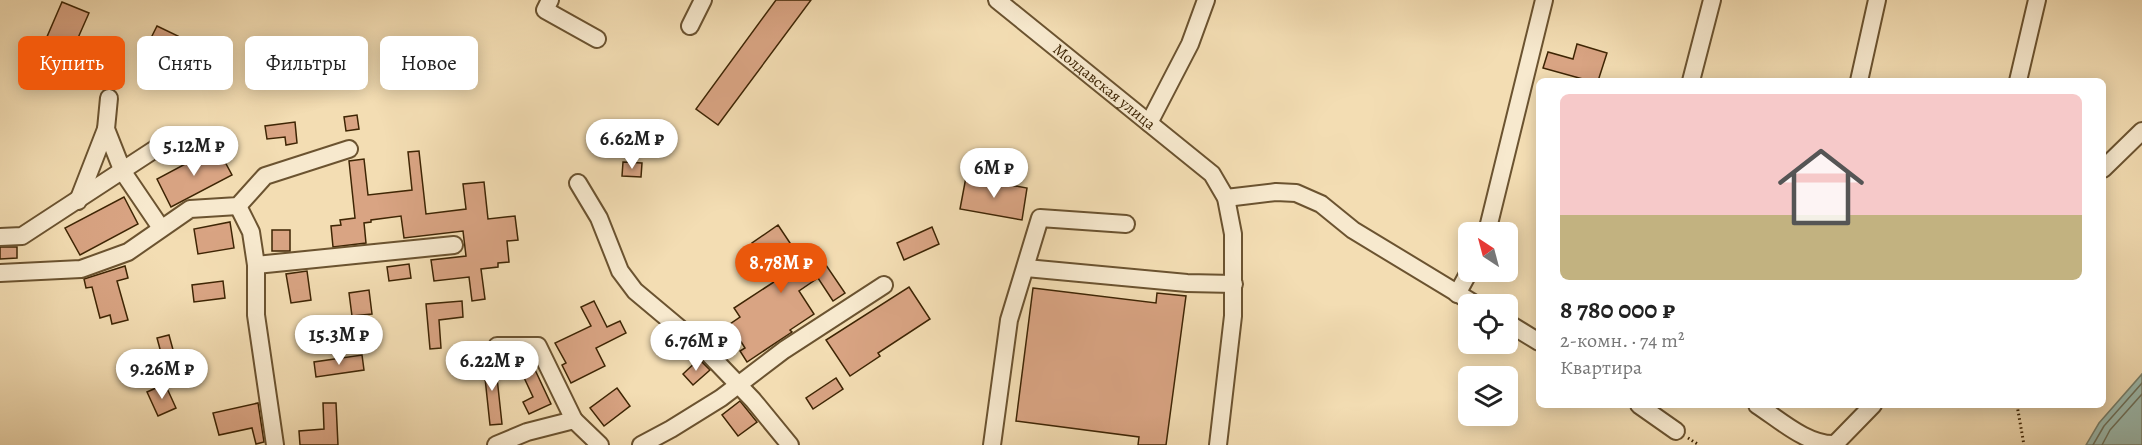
<!DOCTYPE html>
<html lang="ru">
<meta charset="utf-8">
<style>
body{margin:0;font-family:Alegreya,serif;background:#f6f6f6;color:#222;height:100vh;display:flex;flex-direction:column;font-size:22px;white-space:nowrap}
*{box-sizing:border-box;margin:0}
p{font-size:20px;color:#767676}
.icon{flex:none;width:33px;height:33px;fill:none;stroke:currentColor;stroke-width:2;stroke-linecap:round;stroke-linejoin:round}
.map{position:relative;flex:1;overflow:hidden}
.drawer{position:absolute;left:1536px;top:78px;width:570px;height:330px;display:flex;flex-direction:column;background:#fff;border-radius:9px;box-shadow:0 3px 15px #0003}
.drawer>*{flex:none}
.guide{position:absolute;left:18px;top:36px;width:570px;height:54px;display:flex;gap:12px}
.needle{width:39px;rotate:324deg}
.controls{position:absolute;left:1458px;top:222px;display:grid;gap:12px}
.controls a{display:grid;place-items:center;width:60px;height:60px;border-radius:9px;background:#fff;box-shadow:0 3px 15px #0003;font-size:30px}
.price{position:absolute;translate:-50% -51px;padding:0 14px;border-radius:21px;background:#fff;color:#222;font-size:20px;line-height:39px;filter:drop-shadow(0 2px 3px #0008)}
.price::after{content:'';position:absolute;left:50%;top:36px;width:18px;height:14px;margin-left:-9px;background:inherit;clip-path:polygon(0 0,100% 0,50% 100%)}
.price.on{background:#ea580c;color:#fff}
ul{padding:0;list-style:none}
li{display:grid;align-content:center;gap:12px;height:318px;padding:0 24px}
li+li{border-top:2px solid #e0e0e0}
li span{display:grid;place-items:center;height:186px;border-radius:9px;color:#555}
li>.icon{margin-inline-start:auto}
span .icon{width:108px;height:108px;fill:#fffc;stroke-width:1}
li b{font-size:26px}
.chip{padding:0 21px;border-radius:9px;background:#fff;box-shadow:0 3px 15px #0003;font-size:21px;line-height:54px}
.chip.on{background:#ea580c;color:#fff}
.map>svg:first-child{display:block}
.water{fill:#9bbbaf;stroke:#767f6b;stroke-width:1.5}
.lines{fill:none;stroke-linecap:round;stroke-linejoin:round}
.shore{stroke:#6c705a;stroke-width:1.5}
.building{fill:#d9a483;stroke:#3e2504;stroke-width:1.5}
.minor-casing{stroke:#6b5330;stroke-width:20}
.path{stroke:#3e2504;stroke-width:3;stroke-dasharray:1.5 3;stroke-linecap:butt}
.minor{stroke:#f7e9ce;stroke-width:16}
.labels{text-anchor:middle;dominant-baseline:central;stroke-width:4.5;stroke-linejoin:round;paint-order:stroke}
.street-label{font-size:16px;fill:#3e2504;stroke:#f7e9ce}
</style>
<div class="map">
<svg width="2142" height="445" viewBox="0 0 2142 445">
<rect width="100%" height="100%" fill="#f3ddb3"/>
<filter id="stains"><feTurbulence type="fractalNoise" baseFrequency=".00333" numOctaves="4"/><feColorMatrix values="0 0 0 0 .2 0 0 0 0 .09 0 0 0 0 .02 0 0 0 .5 -.17"/></filter>
<radialGradient id="worn" r=".72"><stop offset=".6" stop-color="#630" stop-opacity="0"/><stop offset="1" stop-color="#630" stop-opacity=".3"/></radialGradient>
<!-- water -->
<path class="water" d="M 2142,374 L 2142,445 L 2086,445 L 2099,423 Z"/>
<g class="lines">
<!-- shore -->
<g class="shore">
<path d="M 2093,445 L 2104,426 L 2142,383"/>
<path d="M 2102,445 L 2110,430 L 2142,394"/>
</g>
</g>
<!-- building -->
<g class="building">
<path d="M 776,0 L 811,0 L 718,125 L 696,109 Z"/>
<path d="M 62,2 L 89,13 L 66,65 L 40,53 Z"/>
<path d="M 157,26 L 178,36 L 160,72 L 139,62 Z"/>
<path d="M 1577,44 L 1607,53 L 1598,81 L 1590,81 L 1543,68 L 1548,52 L 1573,59 Z"/>
<path d="M 357,115 L 359,129 L 346,131 L 344,117 Z"/>
<path d="M 295,122 L 297,143 L 286,145 L 285,137 L 267,139 L 265,126 Z"/>
<path d="M 217,147 L 232,175 L 171,207 L 157,179 Z"/>
<path d="M 419,151 L 426,214 L 466,209 L 463,184 L 484,182 L 488,219 L 515,216 L 518,240 L 507,241 L 509,262 L 498,263 L 498,267 L 481,269 L 485,299 L 472,301 L 469,277 L 434,281 L 431,260 L 466,256 L 463,231 L 404,238 L 401,216 L 371,220 L 371,222 L 364,223 L 366,243 L 333,247 L 331,226 L 341,225 L 340,220 L 355,218 L 349,161 L 364,159 L 368,195 L 412,190 L 408,152 Z"/>
<path d="M 623,162 L 642,163 L 641,177 L 622,176 Z"/>
<path d="M 966,177 L 1027,188 L 1022,220 L 960,209 Z"/>
<path d="M 124,197 L 138,224 L 80,255 L 65,228 Z"/>
<path d="M 230,222 L 234,248 L 198,254 L 194,229 Z"/>
<path d="M 778,225 L 798,255 L 813,246 L 845,293 L 833,301 L 818,278 L 799,291 L 814,314 L 790,330 L 792,332 L 747,362 L 740,351 L 745,348 L 730,324 L 740,317 L 734,308 L 777,280 L 752,243 Z"/>
<path d="M 932,227 L 939,244 L 904,260 L 897,243 Z"/>
<rect x="272" y="230" width="18" height="21"/>
<path d="M 0,247 L 17,247 L 17,258 L 0,259 Z"/>
<path d="M 409,264 L 411,278 L 389,281 L 387,267 Z"/>
<path d="M 125,266 L 128,278 L 117,281 L 128,320 L 112,324 L 110,315 L 100,318 L 92,287 L 86,288 L 84,279 Z"/>
<path d="M 307,271 L 311,300 L 291,303 L 286,274 Z"/>
<path d="M 223,281 L 225,298 L 194,302 L 192,285 Z"/>
<path d="M 909,287 L 930,319 L 878,353 L 880,356 L 850,376 L 826,340 Z"/>
<path d="M 1033,288 L 1156,303 L 1157,293 L 1186,296 L 1166,445 L 1138,445 L 1139,437 L 1016,421 Z"/>
<path d="M 369,290 L 372,314 L 352,316 L 349,293 Z"/>
<path d="M 462,301 L 463,317 L 439,320 L 441,348 L 430,349 L 426,304 Z"/>
<path d="M 594,301 L 607,327 L 620,321 L 626,333 L 596,348 L 605,366 L 571,383 L 562,365 L 566,363 L 555,343 L 591,326 L 581,307 Z"/>
<path d="M 169,335 L 175,357 L 163,360 L 157,338 Z"/>
<path d="M 362,355 L 364,370 L 316,377 L 314,362 Z"/>
<path d="M 529,357 L 551,404 L 529,414 L 523,402 L 533,397 L 520,369 L 508,370 L 503,358 Z"/>
<path d="M 483,359 L 495,359 L 502,424 L 490,425 Z"/>
<path d="M 699,359 L 710,370 L 693,385 L 683,374 Z"/>
<path d="M 836,378 L 843,389 L 813,409 L 806,398 Z"/>
<path d="M 165,384 L 176,408 L 158,416 L 147,392 Z"/>
<path d="M 617,388 L 630,406 L 604,426 L 590,408 Z"/>
<path d="M 740,401 L 757,422 L 738,436 L 722,415 Z"/>
<path d="M 258,403 L 264,442 L 256,444 L 252,428 L 219,435 L 213,413 Z"/>
<path d="M 323,403 L 336,403 L 338,445 L 300,445 L 299,431 L 324,429 Z"/>
</g>
<g class="lines">
<defs>
<g id="minor">
<path d="M 550,0 L 545,10 L 597,39"/>
<path id="s1" d="M 997,0 L 1212,174 L 1226,198 L 1233,234 L 1233,316 L 1218,445"/>
<path d="M 690,26 L 703,0"/>
<path d="M 1691,81 L 1712,0"/>
<path d="M 1859,81 L 1877,0"/>
<path d="M 2018,81 L 2037,0"/>
<path d="M 109,98 L 106,129 L 123,172 L 161,228"/>
<path d="M 1149,123 L 1190,44 L 1206,0"/>
<path d="M 2103,169 L 2142,131"/>
<path d="M 578,183 L 599,218 L 620,271 L 635,291 L 703,348 L 753,400 L 790,445"/>
<path d="M 1226,198 L 1276,192 L 1296,193 L 1321,204 L 1353,230 L 1475,304"/>
<path d="M 78,201 L 106,129"/>
<path d="M 238,206 L 251,232 L 256,265 L 256,315 L 275,445"/>
<path d="M 1487,232 L 1544,0"/>
<path d="M 0,237 L 22,236 L 172,138"/>
<path d="M 256,265 L 454,245"/>
<path d="M 1026,268 L 1187,283 L 1234,284"/>
<path d="M 0,273 L 81,269 L 128,252 L 190,209 L 238,206 L 265,176 L 349,149"/>
<path d="M 1457,294 L 1469,272"/>
<path d="M 1508,323 L 1539,342"/>
<path d="M 497,346 L 538,346 L 574,420"/>
<path d="M 1639,405 L 1676,431"/>
<path d="M 1757,405 C 1780,420 1807,445 1835,444 L 1873,405"/>
<path d="M 496,445 L 527,432 L 574,420 L 600,445"/>
<path d="M 641,445 L 671,429 L 721,398 L 784,350 L 884,285"/>
<path d="M 992,445 L 1009,320 L 1040,218 L 1126,224"/>
</g>
</defs>
<!-- minor casing -->
<use href="#minor" class="minor-casing"/>
<!-- path -->
<g class="path">
<path d="M 2017,405 L 2024,445"/>
<path d="M 1688,438 L 1699,445"/>
</g>
<!-- minor -->
<use href="#minor" class="minor"/>
</g>
<g class="labels">
<!-- street labels -->
<g class="street-label">
<text stroke="none"><textPath href="#s1" startOffset="138">Молдавская улица</textPath></text>
</g>
</g>
<rect width="100%" height="100%" filter="url(#stains)"/>
<rect width="100%" height="100%" fill="url(#worn)"/>
</svg>
<div class="controls">
<a><svg class="needle" viewBox="-14 -14 28 28"><path d="M0-13l5 13h-10z" fill="#e53935"/><path d="M0 13l5-13h-10z" fill="#767676"/></svg></a>
<a><svg class="icon" aria-label="locate" viewBox="0 0 24 24"><circle cx="12" cy="12" r="6"/><path d="M12 2v4M12 18v4M2 12h4M18 12h4"/></svg></a>
<a><svg class="icon" aria-label="layers" viewBox="0 0 24 24"><path d="M12 4l9 5-9 5-9-5zM3 14l9 5 9-5"/></svg></a>
</div>
<b class="price" style="left:632px;top:170px">6.62M ₽</b>
<b class="price" style="left:194px;top:177px">5.12M ₽</b>
<b class="price" style="left:994px;top:199px">6M ₽</b>
<b class="price on" style="left:781px;top:294px">8.78M ₽</b>
<b class="price" style="left:339px;top:366px">15.3M ₽</b>
<b class="price" style="left:696px;top:372px">6.76M ₽</b>
<b class="price" style="left:492px;top:392px">6.22M ₽</b>
<b class="price" style="left:162px;top:400px">9.26M ₽</b>
<div class="guide">
<a class="chip on">Купить</a>
<a class="chip">Снять</a>
<a class="chip">Фильтры</a>
<a class="chip">Новое</a>
</div>
<section class="drawer">
<ul>
<li><span style="background:linear-gradient(#f6c9c9 65%,#c2b280 0)"><svg class="icon" aria-label="home" viewBox="0 0 24 24"><path d="M3 11l9-7 9 7M6 9v11h12V9"/></svg></span><div><b>8 780 000 ₽</b><p>2-комн. · 74 m²</p><p>Квартира</p></div></li>
</ul>
</section>
</div>
